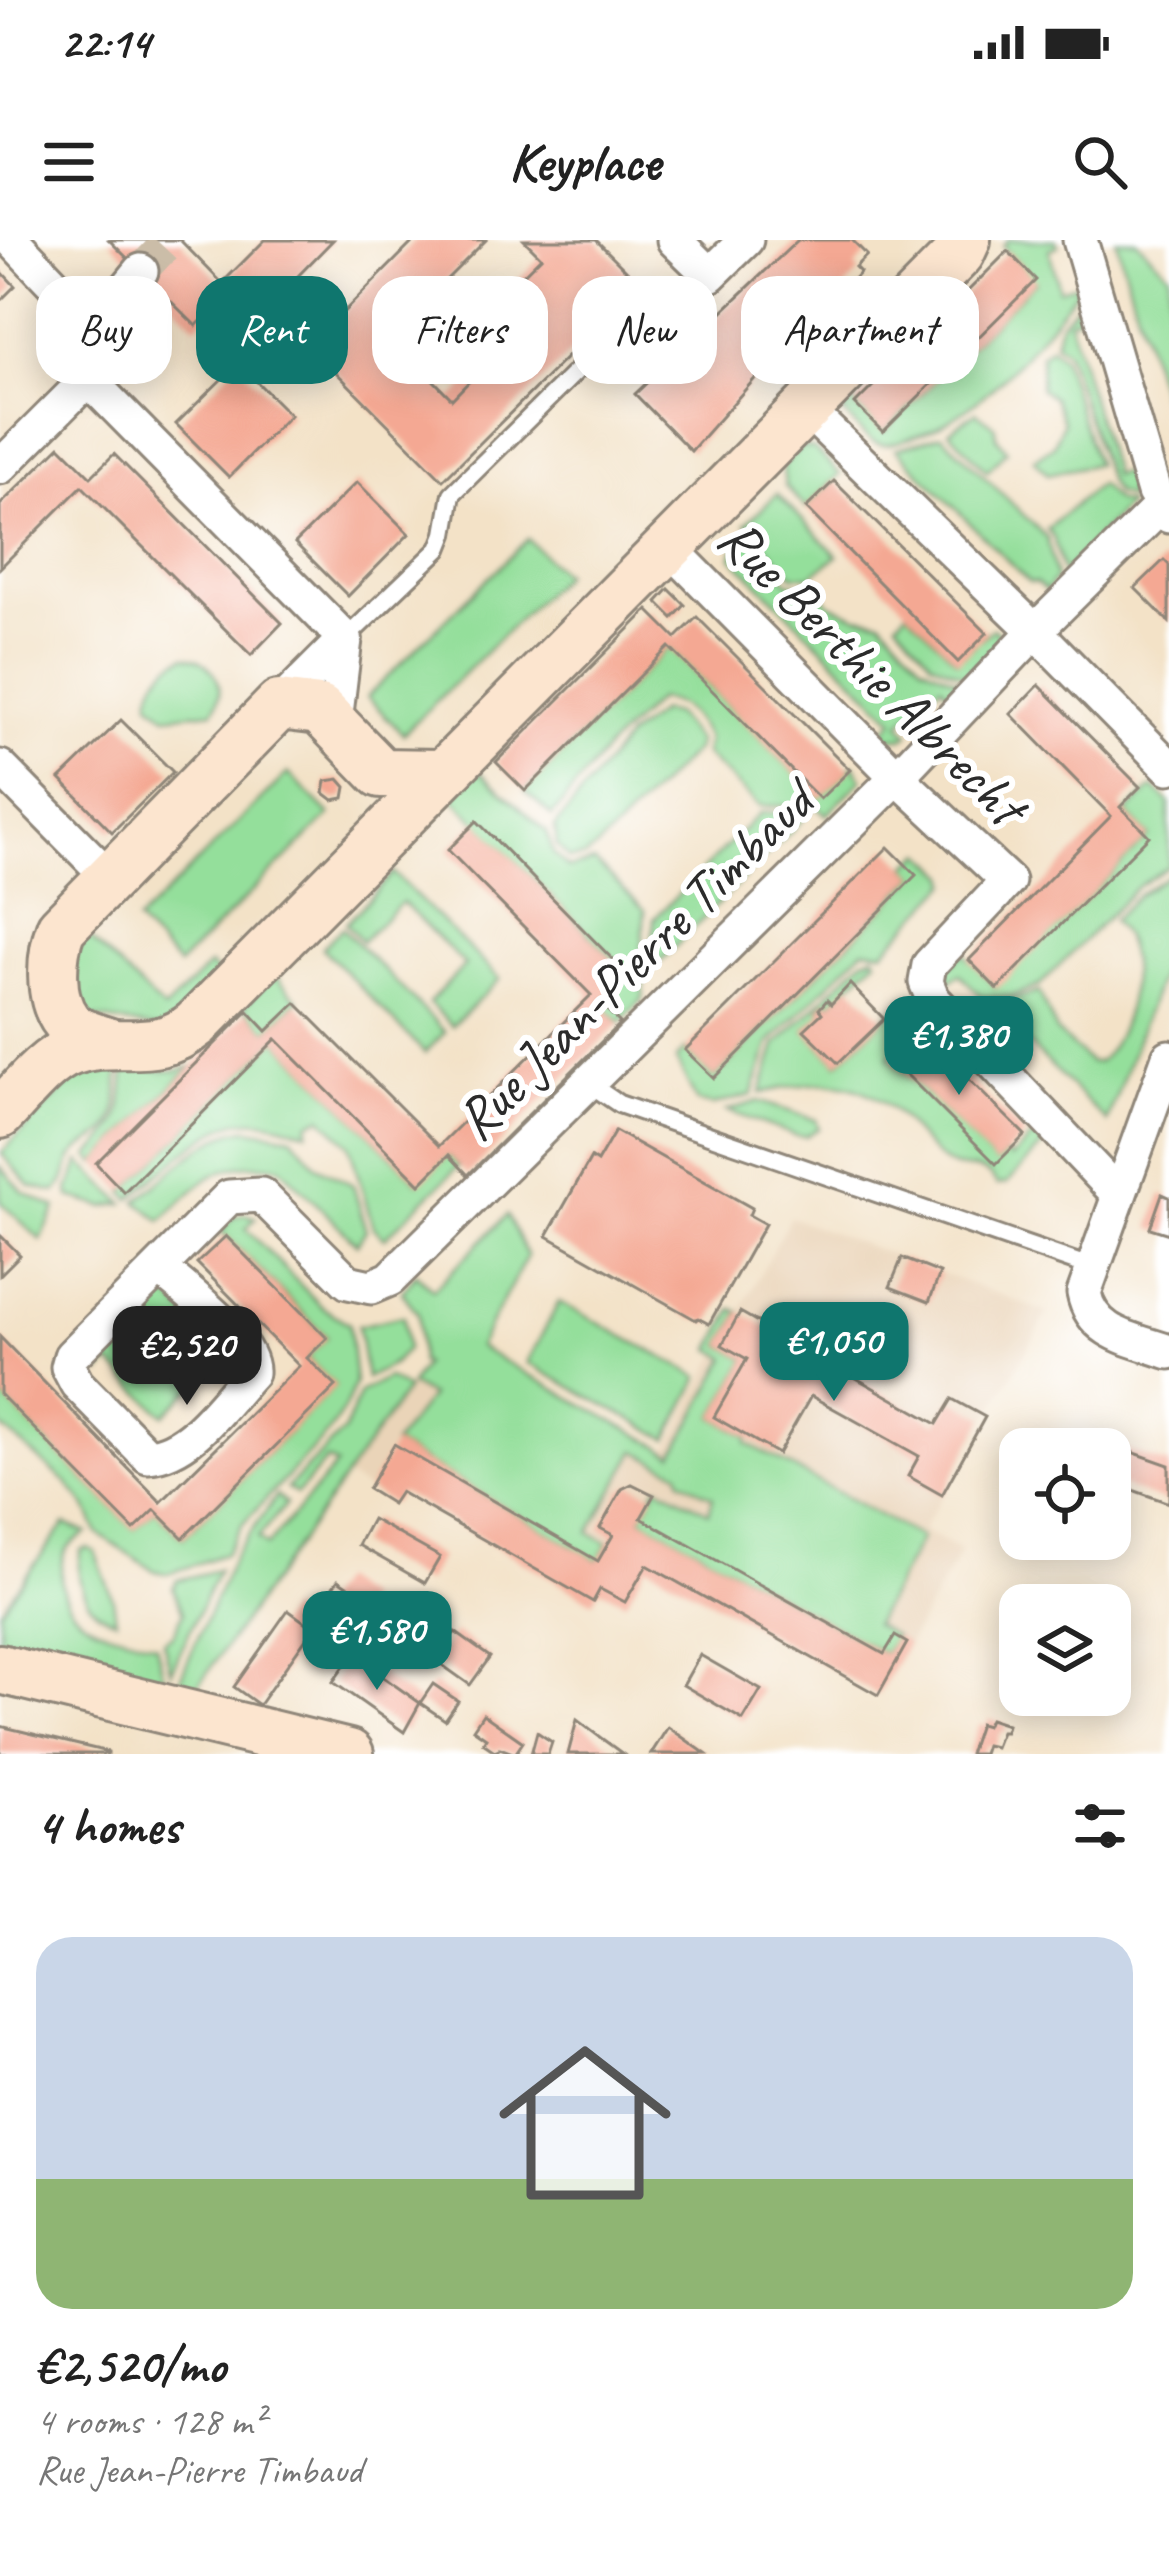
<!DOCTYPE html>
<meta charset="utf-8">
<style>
body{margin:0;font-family:Caveat,sans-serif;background:#f6f6f6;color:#222;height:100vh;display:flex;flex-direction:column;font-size:45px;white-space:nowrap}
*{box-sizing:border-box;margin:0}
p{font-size:39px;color:#767676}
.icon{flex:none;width:66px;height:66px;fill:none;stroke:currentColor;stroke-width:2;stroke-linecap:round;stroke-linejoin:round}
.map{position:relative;height:1514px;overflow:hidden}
.side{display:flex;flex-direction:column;background:#fff;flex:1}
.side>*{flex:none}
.top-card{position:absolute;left:36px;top:36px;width:1098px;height:108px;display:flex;gap:24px}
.buttons{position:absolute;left:999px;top:1188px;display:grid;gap:24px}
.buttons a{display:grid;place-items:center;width:132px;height:132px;border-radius:24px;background:#fff;box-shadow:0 6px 30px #0003;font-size:60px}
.price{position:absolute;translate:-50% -102px;padding:0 27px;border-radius:24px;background:#0f766e;color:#fff;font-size:39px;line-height:78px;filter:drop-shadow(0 3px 6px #0008)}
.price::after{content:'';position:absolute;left:50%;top:72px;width:36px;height:27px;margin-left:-18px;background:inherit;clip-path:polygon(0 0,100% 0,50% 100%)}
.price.selected{background:#222;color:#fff}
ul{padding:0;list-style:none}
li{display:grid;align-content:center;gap:24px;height:636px;padding:0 36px}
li+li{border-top:3px solid #e0e0e0}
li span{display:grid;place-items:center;height:372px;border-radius:36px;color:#555}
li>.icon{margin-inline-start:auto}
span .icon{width:216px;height:216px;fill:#fffc;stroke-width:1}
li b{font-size:51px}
h2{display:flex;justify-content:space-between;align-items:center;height:144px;padding:0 36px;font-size:51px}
.tag{padding:0 42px;border-radius:36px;background:#fff;box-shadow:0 6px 30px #0003;font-size:42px;line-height:108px}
.tag.selected{background:#0f766e;color:#fff}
.status{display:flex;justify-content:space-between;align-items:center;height:84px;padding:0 60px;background:#fff;direction:ltr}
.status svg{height:33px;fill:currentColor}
header{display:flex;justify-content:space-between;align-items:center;height:156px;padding:0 36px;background:#fff;font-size:54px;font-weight:600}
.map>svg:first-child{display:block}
.built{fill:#ead4b8}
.green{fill:#94df9b;stroke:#608563;stroke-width:3}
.building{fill:#f4a893;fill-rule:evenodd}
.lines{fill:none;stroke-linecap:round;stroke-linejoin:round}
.street-tunnel{stroke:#cbbda8;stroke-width:33;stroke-dasharray:33 16;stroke-linecap:butt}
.lane-casing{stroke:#8f8679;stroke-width:22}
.street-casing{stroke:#8f8679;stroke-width:39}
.secondary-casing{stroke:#8f8679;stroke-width:54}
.lane{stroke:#fff;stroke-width:16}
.street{stroke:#fff;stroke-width:33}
.secondary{stroke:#fce5cf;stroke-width:48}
.labels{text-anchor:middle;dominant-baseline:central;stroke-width:12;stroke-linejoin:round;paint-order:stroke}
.street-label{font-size:57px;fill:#2b2b2b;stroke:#fff}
</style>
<div class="status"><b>22:14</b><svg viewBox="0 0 49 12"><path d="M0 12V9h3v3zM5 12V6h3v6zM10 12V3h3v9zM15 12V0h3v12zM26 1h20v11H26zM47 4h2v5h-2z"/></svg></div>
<header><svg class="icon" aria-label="menu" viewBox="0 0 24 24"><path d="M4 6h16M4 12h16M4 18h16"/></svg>Keyplace<svg class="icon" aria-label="search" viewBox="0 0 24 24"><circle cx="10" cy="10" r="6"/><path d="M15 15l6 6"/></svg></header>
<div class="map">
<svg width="1169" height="1514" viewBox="0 0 1169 1514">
<rect width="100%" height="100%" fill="#fff"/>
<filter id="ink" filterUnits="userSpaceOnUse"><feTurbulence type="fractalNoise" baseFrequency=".00833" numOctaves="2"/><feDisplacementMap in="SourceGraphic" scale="24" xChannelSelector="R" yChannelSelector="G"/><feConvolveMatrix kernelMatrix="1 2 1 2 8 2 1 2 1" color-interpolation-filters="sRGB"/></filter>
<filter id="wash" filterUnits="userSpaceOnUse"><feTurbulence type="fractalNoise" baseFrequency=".004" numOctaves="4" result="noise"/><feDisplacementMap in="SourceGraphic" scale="48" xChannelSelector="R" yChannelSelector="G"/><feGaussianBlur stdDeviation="2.7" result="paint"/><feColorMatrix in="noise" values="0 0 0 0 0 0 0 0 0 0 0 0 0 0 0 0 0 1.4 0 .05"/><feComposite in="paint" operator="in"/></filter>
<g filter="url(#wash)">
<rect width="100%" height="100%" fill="#f3e2c7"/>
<!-- built -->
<path class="built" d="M 790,977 L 1048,1073 L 922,1290 L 961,1311 L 878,1455 L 648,1325 L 625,1362 L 601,1349 L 593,1362 L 401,1252 L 392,1264 L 345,1236 L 439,1103 L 661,1222 Z"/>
<!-- green -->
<g class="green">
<path d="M 1008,0 L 1056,0 L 1058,6 L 1049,9 L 1059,49 L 1078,44 L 1077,50 C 1032,107 983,174 912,197 C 901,201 887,207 876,203 C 863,197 852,181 842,171 L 851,160 L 884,192 L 1035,41 L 1003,6 Z"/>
<path d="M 1116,0 L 1136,0 L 1169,33 L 1169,181 Z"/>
<path d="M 1082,58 L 1087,73 L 1069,80 L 1113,235 L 1126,232 L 1130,258 L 1116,254 L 1108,241 L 1066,111 L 1055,103 L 1060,83 Z"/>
<path d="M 1050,107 L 1062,117 L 1096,224 L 1048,234 L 1034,219 L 1054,205 L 1063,182 L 1053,157 L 1040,149 L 1041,115 Z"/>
<path d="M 976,172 L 995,186 L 997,198 L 1007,210 L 987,231 L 949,191 Z"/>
<path d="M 942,195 L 1047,298 L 1056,338 L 1046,351 L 1037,343 L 1029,342 L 896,209 Z"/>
<path d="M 801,207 L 814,209 L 840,234 L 806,268 L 785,246 L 783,226 Z"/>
<path d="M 1099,244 L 1117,262 L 1128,264 L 1063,334 L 1053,296 L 1047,289 Z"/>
<path d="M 777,254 L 838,316 L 810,336 L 793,335 L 746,284 Z"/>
<path d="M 746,296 L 789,343 L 817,346 L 829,363 L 857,376 L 882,380 L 922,424 L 960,441 L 949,453 L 941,445 L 900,483 L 909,494 L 903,498 L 886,497 L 882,493 L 894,479 L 732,317 L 734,309 Z"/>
<path d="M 528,299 L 563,335 L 403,494 L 367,457 Z"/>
<path d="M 907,371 L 957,421 L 993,388 L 999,394 L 998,404 L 966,436 L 932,421 L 897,381 Z"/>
<path d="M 669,407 L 820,558 L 854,525 L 862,539 L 827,575 L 816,566 L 759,566 L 704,514 L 707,499 C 695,477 683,461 658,459 L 607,508 L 552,576 L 525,551 Z"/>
<path d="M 185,416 C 213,420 229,446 213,471 L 166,476 L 150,462 C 152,437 164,428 185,416 Z"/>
<path d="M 661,471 L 674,474 L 697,501 L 696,509 L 598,607 L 585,617 L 569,619 L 557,605 L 555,587 L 627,497 Z"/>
<path d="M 477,529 L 547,592 L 553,613 L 568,628 L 595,622 L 645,670 L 640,735 L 644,740 L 643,759 L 620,783 L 600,763 L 628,734 L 451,556 Z"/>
<path d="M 288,533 L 330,575 L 178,725 L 137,682 Z"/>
<path d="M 1153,547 L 1169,563 L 1169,626 L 1137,647 L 1039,746 L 1012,756 L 981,756 L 960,734 L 946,743 L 946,731 L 963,712 L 996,748 L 1149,596 L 1126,573 Z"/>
<path d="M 810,572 L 650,732 L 654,679 L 760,573 Z"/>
<path d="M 923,613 L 948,635 L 949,643 L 884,711 L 864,709 L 770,803 L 752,855 L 713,865 L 697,862 L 676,820 L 685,810 L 714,838 L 916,636 L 907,626 Z"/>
<path d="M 393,633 L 500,739 L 452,786 L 429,763 L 465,725 L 402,662 L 362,701 L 346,684 Z"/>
<path d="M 1169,635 L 1169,711 L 1107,882 L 985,760 L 1012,760 L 1039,752 L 1057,792 L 1090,823 L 1099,822 C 1131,791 1147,712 1112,681 L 1137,656 Z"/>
<path d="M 75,684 L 164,770 L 210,725 L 227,744 L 165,790 L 82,776 L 68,696 Z"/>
<path d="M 342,688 L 445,792 L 425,813 L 322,708 Z"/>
<path d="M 875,715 L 877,719 L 831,763 L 827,761 L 819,768 L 822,773 L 805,790 L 838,823 L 906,758 L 926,780 L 889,817 L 996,923 L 1006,914 L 1011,918 L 1036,893 L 1046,902 L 1007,943 L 997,945 C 984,919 961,936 941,920 C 924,906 911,886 895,872 C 853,833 811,842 761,853 L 776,805 L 864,719 Z"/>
<path d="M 277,737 L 298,760 L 267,791 L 244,766 L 267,741 Z"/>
<path d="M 276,799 L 419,943 L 449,915 L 459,926 L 385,998 L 373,987 L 349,904 L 321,877 L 308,883 L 308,891 C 286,887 263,878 241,881 C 208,886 157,937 130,959 L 124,952 Z"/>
<path d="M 113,826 L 118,833 C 118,853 121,882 102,895 C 91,902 80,906 72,918 C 66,931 66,942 56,952 L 30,946 L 1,913 L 84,828 Z"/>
<path d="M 191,827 L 96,923 L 89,916 C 125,881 121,877 125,828 L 175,831 Z"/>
<path d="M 758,861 L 816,880 L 819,888 L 806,896 L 797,896 L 727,871 Z"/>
<path d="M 247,889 L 292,896 L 317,926 L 353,945 L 366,990 L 357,1004 L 280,927 C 216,917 203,943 161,981 L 137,961 C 169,936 206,893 247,889 Z"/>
<path d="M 80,922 L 124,963 L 104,967 L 70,957 L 69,950 Z"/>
<path d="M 0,926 L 23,952 L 56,968 L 41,1000 L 0,962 Z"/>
<path d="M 245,974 L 256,978 L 246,989 L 322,1067 L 349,1084 L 355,1143 L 345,1168 L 329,1192 L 242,1285 L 225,1314 L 168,1334 L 155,1331 L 98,1294 L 86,1267 L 66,1242 L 0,1186 L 0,1154 L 134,1289 L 155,1270 L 183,1298 L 335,1146 L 307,1118 L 327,1097 L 221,991 L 232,978 Z"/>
<path d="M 507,975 L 527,1016 L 478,1107 L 674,1214 L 727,1118 L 712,1109 L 733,1069 L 740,1072 L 722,1105 L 747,1119 L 714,1177 L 748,1197 L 747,1203 L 921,1298 L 874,1384 L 895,1396 L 884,1414 L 641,1278 L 658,1246 L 709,1272 L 713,1257 L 681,1240 L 679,1232 L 636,1211 L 589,1292 L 608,1303 L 598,1321 L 394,1204 L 430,1156 L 410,1145 L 424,1124 L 420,1122 L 418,1074 L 402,1052 L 416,1034 L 433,1050 Z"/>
<path d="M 164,1056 L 171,1059 L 229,1117 L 230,1133 L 219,1122 L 164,1175 L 110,1123 L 100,1133 L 96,1123 L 99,1112 L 157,1057 Z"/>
<path d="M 559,1062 L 700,1137 L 668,1199 L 527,1123 Z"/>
<path d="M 403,1076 L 407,1109 L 393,1124 L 366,1138 L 358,1086 Z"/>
<path d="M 388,1138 L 407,1149 L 192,1454 L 175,1450 L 235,1314 L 277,1256 L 286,1264 L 258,1298 L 267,1306 L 336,1225 L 326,1220 L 297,1254 L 287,1248 L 344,1191 L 360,1153 Z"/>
<path d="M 65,1284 L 87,1293 C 70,1303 62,1310 61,1330 C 59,1388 109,1390 156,1404 L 166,1447 L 0,1404 L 0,1370 Z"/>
<path d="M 88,1308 L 95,1312 L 113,1359 L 116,1379 C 84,1373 74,1339 81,1310 Z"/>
<path d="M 218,1330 L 171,1432 L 163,1401 L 173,1395 L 183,1373 L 173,1348 L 177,1340 Z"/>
</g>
<g id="blocks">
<!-- building -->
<g class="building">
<path d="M 109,0 L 180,0 L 222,43 L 265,0 L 333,0 L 253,82 L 227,56 L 196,86 Z"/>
<path d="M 415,0 L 486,0 L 444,42 L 479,78 L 541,17 L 524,0 L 596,0 L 640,44 L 443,240 L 310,106 ZM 425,61 L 487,123 L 452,159 L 390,96 Z"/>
<path d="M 798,0 L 852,0 L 867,15 L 855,27 L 860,32 L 800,97 L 759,134 L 691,211 L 635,154 Z"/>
<path d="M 1008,11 L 1036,40 L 883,192 L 855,164 Z"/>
<path d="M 0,30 L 15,46 L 0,61 Z"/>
<path d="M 238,123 L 290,175 L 229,237 L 176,184 Z"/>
<path d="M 60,206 L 91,237 L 114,214 L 282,383 L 251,415 L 82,246 L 0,328 L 0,265 Z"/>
<path d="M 834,241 L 987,393 L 958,422 L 806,268 Z"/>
<path d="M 357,242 L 409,294 L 348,356 L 295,303 Z"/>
<path d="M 1164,320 L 1169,325 L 1169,382 L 1135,348 Z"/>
<path d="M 669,349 L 685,365 L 673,378 L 657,362 Z"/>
<path d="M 648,370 L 676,398 L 697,377 L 850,530 L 820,559 L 669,407 L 525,551 L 496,522 Z"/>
<path d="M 1039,445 L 1140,547 L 1120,567 L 1149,596 L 997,749 L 969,720 L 1111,576 L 1011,474 Z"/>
<path d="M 121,480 L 173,532 L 112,592 L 60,539 Z"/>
<path d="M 339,539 L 346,547 L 344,558 L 333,560 L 324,553 L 326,541 Z"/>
<path d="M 477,581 L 628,735 L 600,763 L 620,783 L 468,935 L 449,915 L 420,944 L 276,799 L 124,952 L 96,923 L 248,771 L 267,791 L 296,763 L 439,906 L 591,755 L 448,610 Z"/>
<path d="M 888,607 L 916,635 L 714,838 L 685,810 Z"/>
<path d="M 850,744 L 884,779 L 838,823 L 804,790 L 822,773 L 819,769 L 827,760 L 831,764 Z"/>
<path d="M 922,793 L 1025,895 L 996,924 L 893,821 Z"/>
<path d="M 615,891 L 752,968 L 749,975 L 765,984 L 709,1084 L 698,1078 L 696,1080 L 547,996 L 591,918 L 597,922 Z"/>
<path d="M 1162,954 L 1169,957 L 1169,994 L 1150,988 Z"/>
<path d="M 0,995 L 20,1015 L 0,1035 Z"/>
<path d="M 226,996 L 327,1098 L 307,1118 L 336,1146 L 183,1298 L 155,1270 L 134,1290 L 0,1154 L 0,1097 L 161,1262 L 299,1126 L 197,1023 Z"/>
<path d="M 902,1018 L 940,1033 L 929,1062 L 890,1047 Z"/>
<path d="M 740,1072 L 937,1184 L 952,1159 L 985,1177 L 942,1255 L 908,1236 L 919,1216 L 811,1156 L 778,1214 L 714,1177 L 747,1119 L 722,1105 Z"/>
<path d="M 1078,1193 L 1169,1225 L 1169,1263 L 1110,1242 L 1110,1209 L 1073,1209 Z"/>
<path d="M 394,1204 L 598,1321 L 613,1295 L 600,1288 L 622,1249 L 632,1244 L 654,1255 L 641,1278 L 884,1414 L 895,1396 L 907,1403 L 878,1455 L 647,1325 L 625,1362 L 600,1349 L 593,1362 L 400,1252 L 392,1264 L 368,1249 Z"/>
<path d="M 372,1279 L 440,1317 L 425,1343 L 358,1305 Z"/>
<path d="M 338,1340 L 366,1359 L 341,1394 L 313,1375 Z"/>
<path d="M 288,1370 L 313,1388 L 259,1465 L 234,1447 Z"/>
<path d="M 455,1392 L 490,1417 L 470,1445 L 435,1420 Z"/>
<path d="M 352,1415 L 420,1463 L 404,1492 L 333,1442 Z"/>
<path d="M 700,1415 L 761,1450 L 743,1480 L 683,1445 Z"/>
<path d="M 433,1444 L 458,1461 L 445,1480 L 420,1463 Z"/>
<path d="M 483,1474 L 523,1502 L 515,1514 L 500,1508 L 496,1512 L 483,1503 L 486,1498 L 473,1489 Z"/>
<path d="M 989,1479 L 1007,1485 L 1005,1492 L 1001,1492 L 995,1507 L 986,1505 L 983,1514 L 969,1514 L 979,1484 L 986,1486 Z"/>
<path d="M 577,1480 L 601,1498 L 623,1514 L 568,1514 Z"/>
<path d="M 0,1486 L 108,1512 L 108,1514 L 0,1514 Z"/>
<path d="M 668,1487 L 706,1514 L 651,1514 Z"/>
<path d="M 537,1492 L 552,1502 L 548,1514 L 531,1514 Z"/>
</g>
</g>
</g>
<g filter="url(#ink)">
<use href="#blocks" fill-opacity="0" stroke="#8f8679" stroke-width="3"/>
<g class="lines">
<!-- street-tunnel -->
<path class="street-tunnel" d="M 141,31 L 170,0"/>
<defs>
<g id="lane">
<path d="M 345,399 L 439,309 L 445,294 L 452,254 L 633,75 L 668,77 L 710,35"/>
<path d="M 588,843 L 619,864 L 1093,1028"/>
</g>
<g id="street">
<path d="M 12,0 L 95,87"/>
<path d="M 674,0 L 710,35 L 746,0"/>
<path d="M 1080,0 L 1154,252 L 1169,276"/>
<path d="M 88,139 L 345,399"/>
<path d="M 805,168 L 1035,391 L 1169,527"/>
<path d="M 0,227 L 88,139 L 95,87 L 141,31"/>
<path d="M 667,305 L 897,537 L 1008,641 L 929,725 L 926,742 L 933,759 L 1119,955"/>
<path d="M 279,465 L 345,399"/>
<path d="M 335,482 L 345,399"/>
<path d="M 0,527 L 109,637"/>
<path d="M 1169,817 L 1084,1053 C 1092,1095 1133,1099 1169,1112"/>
<path d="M 160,1028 C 185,1051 254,1100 251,1133 C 223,1163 191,1213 148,1216 L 77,1144 L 68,1127 L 71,1116 L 229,957 L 261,955 L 348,1042 L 371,1047 L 390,1039 L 897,537 L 1035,391 L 1162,265"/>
</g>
<g id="secondary">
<path d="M 110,803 C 96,798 77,794 67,782 C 48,759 51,714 61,688 L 279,465 L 320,470 L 381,533 L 440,534"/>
<path d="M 0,874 C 20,854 44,821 71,811 C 118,794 153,819 196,784 L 960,13 L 966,0"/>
<path d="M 0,1429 L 349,1514"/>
</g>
</defs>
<!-- lane casing -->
<use href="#lane" class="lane-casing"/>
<!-- street casing -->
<use href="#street" class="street-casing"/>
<!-- secondary casing -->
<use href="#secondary" class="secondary-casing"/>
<!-- lane -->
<use href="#lane" class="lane"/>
<!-- street -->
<use href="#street" class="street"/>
<!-- secondary -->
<use href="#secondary" class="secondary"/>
</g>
</g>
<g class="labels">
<!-- street labels -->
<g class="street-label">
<text transform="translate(872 431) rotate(45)">Rue Berthie Albrecht</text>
<text transform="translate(634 721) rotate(-45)">Rue Jean-Pierre Timbaud</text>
</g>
</g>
</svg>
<div class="buttons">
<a><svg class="icon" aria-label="locate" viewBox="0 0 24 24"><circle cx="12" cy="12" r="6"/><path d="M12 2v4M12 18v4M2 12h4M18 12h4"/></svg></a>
<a><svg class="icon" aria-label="layers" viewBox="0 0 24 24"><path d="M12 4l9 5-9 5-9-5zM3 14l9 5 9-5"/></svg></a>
</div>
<b class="price" style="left:959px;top:858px">€1,380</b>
<b class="price" style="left:834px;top:1164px">€1,050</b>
<b class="price selected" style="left:187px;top:1168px">€2,520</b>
<b class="price" style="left:377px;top:1453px">€1,580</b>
<div class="top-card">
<a class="tag">Buy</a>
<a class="tag selected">Rent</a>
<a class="tag">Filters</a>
<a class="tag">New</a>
<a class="tag">Apartment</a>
</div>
</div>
<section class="side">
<h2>4 homes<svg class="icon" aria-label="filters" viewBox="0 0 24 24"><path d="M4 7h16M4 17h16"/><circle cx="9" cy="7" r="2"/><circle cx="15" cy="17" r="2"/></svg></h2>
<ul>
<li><span style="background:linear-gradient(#c9d6e8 65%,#8fb573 0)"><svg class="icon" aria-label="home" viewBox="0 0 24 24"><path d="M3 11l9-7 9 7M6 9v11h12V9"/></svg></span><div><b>€2,520/mo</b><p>4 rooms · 128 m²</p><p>Rue Jean-Pierre Timbaud</p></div></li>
</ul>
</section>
